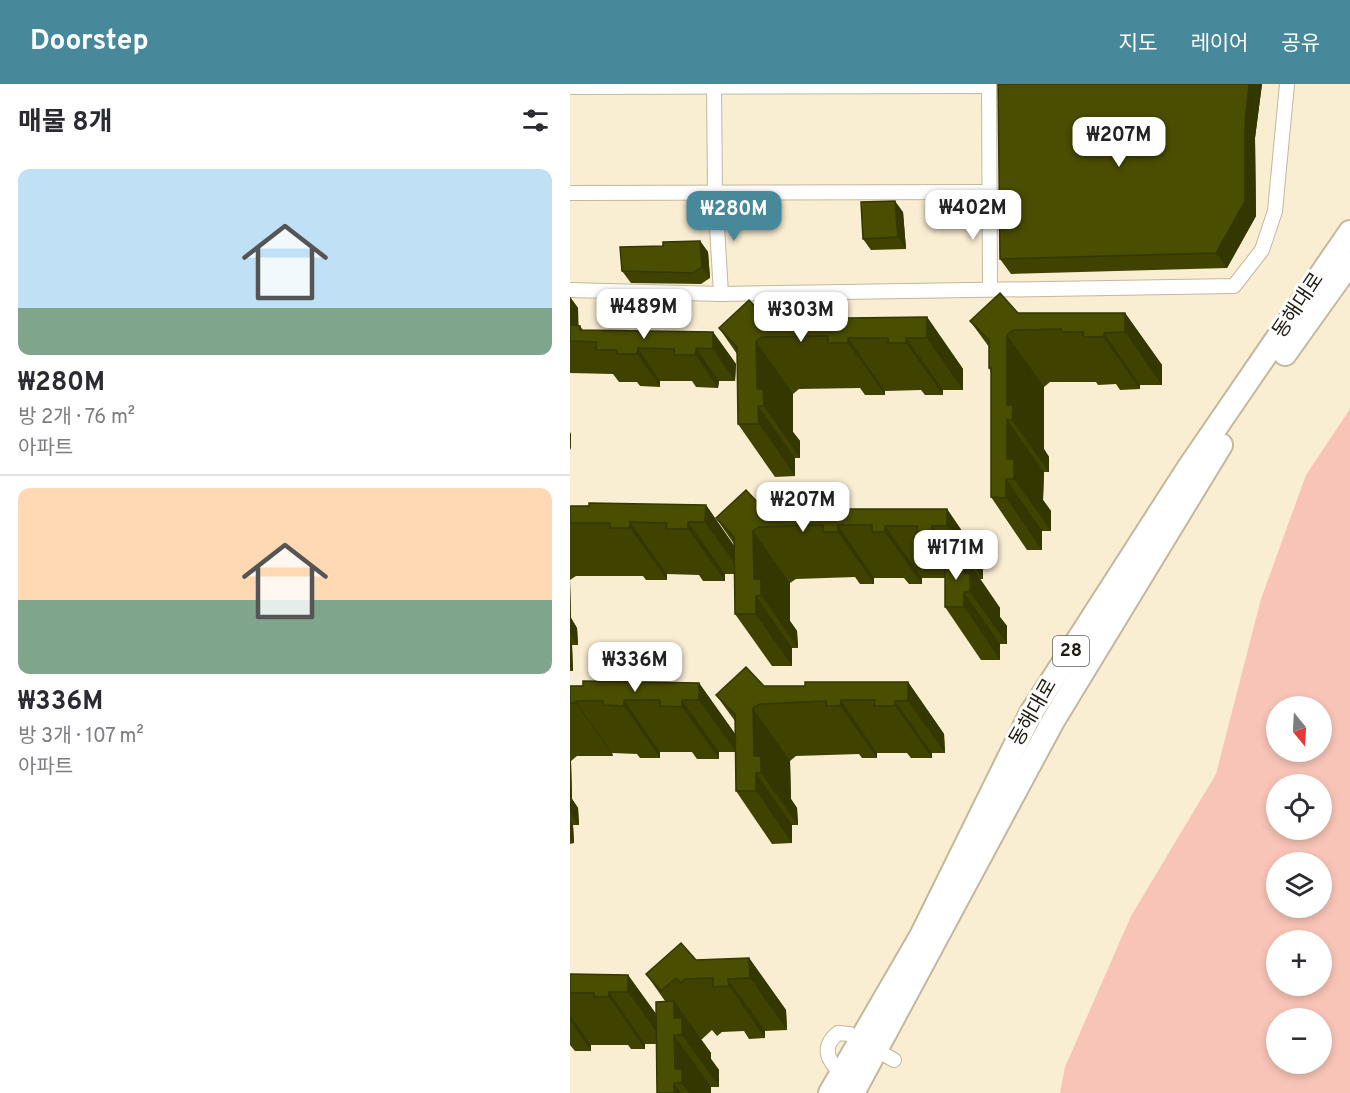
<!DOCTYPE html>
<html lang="ko">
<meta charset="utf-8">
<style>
body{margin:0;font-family:Overpass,"Noto Sans KR",sans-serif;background:#f2f2f3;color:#2b2b33;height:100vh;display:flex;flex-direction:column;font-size:22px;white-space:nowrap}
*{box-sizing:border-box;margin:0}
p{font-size:20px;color:#7c7c81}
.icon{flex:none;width:33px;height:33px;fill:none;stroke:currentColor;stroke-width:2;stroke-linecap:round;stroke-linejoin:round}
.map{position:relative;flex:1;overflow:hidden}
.sheet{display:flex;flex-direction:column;background:#fff;width:570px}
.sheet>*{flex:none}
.needle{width:39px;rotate:162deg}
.tools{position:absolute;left:696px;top:612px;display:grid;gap:12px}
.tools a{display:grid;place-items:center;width:66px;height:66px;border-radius:50%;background:#fff;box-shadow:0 3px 9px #0003;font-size:30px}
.price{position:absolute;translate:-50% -51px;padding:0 14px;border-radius:12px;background:#fff;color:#222;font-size:20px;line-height:39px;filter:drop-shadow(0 2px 3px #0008)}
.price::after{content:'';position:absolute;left:50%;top:36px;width:18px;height:14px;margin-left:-9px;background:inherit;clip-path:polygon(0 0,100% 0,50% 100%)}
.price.active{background:#47899a;color:#fff}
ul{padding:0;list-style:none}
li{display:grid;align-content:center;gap:12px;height:318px;padding:0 18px}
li+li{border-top:2px solid #e1e1e2}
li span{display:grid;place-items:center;height:186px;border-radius:12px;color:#555}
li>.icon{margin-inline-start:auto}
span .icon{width:108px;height:108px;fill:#fffc;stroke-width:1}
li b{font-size:26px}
h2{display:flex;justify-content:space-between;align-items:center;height:72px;padding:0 18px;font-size:26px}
header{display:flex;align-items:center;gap:36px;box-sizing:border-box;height:84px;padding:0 30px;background:#47899a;color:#fff}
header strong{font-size:28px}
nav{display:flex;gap:33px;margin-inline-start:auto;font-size:21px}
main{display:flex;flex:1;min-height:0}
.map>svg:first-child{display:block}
.green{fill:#f8c4b7;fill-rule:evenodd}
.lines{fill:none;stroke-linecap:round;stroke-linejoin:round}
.street-casing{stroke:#c3b89e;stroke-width:16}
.primary-casing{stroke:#c3b89e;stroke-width:26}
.street{stroke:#fff;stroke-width:14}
.primary{stroke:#fff;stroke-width:22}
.wall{fill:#404300}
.shaded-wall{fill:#343700}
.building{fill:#4a4e00;stroke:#343700;stroke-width:1.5}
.labels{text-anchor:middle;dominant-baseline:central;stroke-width:6;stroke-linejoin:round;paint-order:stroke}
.shield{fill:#fff;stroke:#636059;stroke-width:1.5}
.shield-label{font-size:18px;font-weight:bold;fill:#201c12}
.street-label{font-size:20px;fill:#201c12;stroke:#fff}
</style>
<header>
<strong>Doorstep</strong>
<nav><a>지도</a><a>레이어</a><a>공유</a></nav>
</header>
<main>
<section class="sheet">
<h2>매물 8개<svg class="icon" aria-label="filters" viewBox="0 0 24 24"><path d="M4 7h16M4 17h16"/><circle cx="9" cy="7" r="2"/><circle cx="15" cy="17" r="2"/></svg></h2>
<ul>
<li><span style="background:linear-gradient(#bfe0f5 75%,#7fa58c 0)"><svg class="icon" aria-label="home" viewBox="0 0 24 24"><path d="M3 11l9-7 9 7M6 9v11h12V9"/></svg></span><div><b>₩280M</b><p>방 2개 · 76 m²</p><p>아파트</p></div></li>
<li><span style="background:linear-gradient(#ffd9b3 60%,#7fa58c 0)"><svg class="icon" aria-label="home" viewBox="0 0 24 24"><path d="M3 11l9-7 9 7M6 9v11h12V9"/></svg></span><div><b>₩336M</b><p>방 3개 · 107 m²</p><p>아파트</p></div></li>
</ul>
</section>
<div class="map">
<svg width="780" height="1009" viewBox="0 0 780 1009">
<rect width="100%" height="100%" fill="#f9edd2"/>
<!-- green -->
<path class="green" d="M 780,325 L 780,1009 L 490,1009 L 495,983 L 561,832 L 646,690 L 691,515 L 736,391 ZM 706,622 L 752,622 L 752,668 L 706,668 ZM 706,700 L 752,700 L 752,746 L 706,746 ZM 706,778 L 752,778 L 752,824 L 706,824 ZM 706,856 L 752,856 L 752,902 L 706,902 ZM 706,934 L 752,934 L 752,980 L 706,980 Z"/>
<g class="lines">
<defs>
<g id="street">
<path d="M 144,0 L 145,109 L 151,210"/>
<path d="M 419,0 L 420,205"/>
<path d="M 0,3 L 419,2"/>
<path d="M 0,109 L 418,108"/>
<path d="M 0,206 L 151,210 L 664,202 L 692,166 L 705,127 L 717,0"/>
<path d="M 317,972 L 324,976"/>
<path d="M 271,989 C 257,976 251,963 268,949 L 280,950"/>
</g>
<g id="primary">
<path d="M 715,270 L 780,179"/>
<path d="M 260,1009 L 351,852 L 461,629 L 619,383 L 780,148"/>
<path d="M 283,1009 L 483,637 L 651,361"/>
</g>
</defs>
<!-- street casing -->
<use href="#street" class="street-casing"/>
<!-- primary casing -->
<use href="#primary" class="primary-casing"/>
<!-- street -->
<use href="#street" class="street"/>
<!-- primary -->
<use href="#primary" class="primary"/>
</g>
<!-- wall -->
<g class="wall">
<path d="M 428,0 L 692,0 L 685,54 L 686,132 L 657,184 L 441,190 L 430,175 Z"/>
<path d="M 333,128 L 336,165 L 301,166 L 293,155 Z"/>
<path d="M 130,157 L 138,168 L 140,194 L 131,200 L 61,199 L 52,187 Z"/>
<path d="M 0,213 L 8,224 L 8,242 L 10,242 L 13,246 L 143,248 L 166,280 L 165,297 L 149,297 L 148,304 L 126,303 L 122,297 L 90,297 L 90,303 L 70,302 L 67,298 L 49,298 L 43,290 L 0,289 Z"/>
<path d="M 555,229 L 592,281 L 592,301 L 570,301 L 570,305 L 550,306 L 546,300 L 528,301 L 526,298 L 480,298 L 474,303 L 474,365 L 479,373 L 479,388 L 474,388 L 473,416 L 481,427 L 481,447 L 472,447 L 472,466 L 457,466 L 421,413 L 421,288 L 419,284 L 419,263 L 400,237 Z"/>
<path d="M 357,233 L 393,285 L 393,306 L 373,306 L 373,311 L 355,311 L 351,306 L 315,307 L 315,311 L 295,311 L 290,304 L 229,305 L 223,310 L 223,348 L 230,357 L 230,374 L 225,374 L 225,392 L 205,393 L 168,340 L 167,270 L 149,244 L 197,235 Z"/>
<path d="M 136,421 L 164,462 L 164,460 L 146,434 L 194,425 L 377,425 L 413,478 L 413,495 L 410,495 L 430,524 L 430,533 L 437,542 L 437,560 L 430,560 L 430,576 L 411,576 L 375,523 L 375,494 L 352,494 L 352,500 L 339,500 L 334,494 L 304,494 L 304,500 L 290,500 L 285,493 L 226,495 L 220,499 L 220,537 L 227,547 L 228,564 L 222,564 L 222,582 L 202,582 L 165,530 L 165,490 L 155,490 L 155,497 L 133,497 L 129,491 L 97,490 L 97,496 L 76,496 L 73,492 L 6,492 L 0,496 L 1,534 L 7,544 L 8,561 L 2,561 L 3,587 L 0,587 L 0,422 Z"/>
<path d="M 338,598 L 374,650 L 375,669 L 362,669 L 362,674 L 341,674 L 337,669 L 307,669 L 307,674 L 292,674 L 289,670 L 226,672 L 220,677 L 221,715 L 227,724 L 228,741 L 222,741 L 222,759 L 202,760 L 166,707 L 165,668 L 149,668 L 149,675 L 127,675 L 122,668 L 90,668 L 90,674 L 70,674 L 67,670 L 42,669 L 43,672 L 7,672 L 1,677 L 2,715 L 8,724 L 9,741 L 3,741 L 4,759 L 0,760 L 0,602 L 129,599 L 165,650 L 165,637 L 146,611 L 194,602 L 235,602 Z"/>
<path d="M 179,874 L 216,926 L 217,946 L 195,947 L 195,954 L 179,955 L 174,947 L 152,948 L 147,952 L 142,946 L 131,956 L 141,969 L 141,975 L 149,986 L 149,1003 L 141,1003 L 141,1009 L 87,1009 L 87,960 L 75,960 L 75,965 L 61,965 L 58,961 L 21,961 L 21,967 L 5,967 L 0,961 L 0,890 L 58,891 L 87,931 L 95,917 L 76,890 L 126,876 Z"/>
</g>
<!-- shaded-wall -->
<g class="shaded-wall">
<path d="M 679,0 L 692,0 L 685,54 L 686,132 L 657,184 L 646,169 L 675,39 Z"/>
<path d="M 325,117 L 333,128 L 336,165 L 328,153 Z"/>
<path d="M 130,157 L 138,168 L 140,194 L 132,183 Z"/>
<path d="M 0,213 L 8,224 L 9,254 L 0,242 Z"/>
<path d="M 555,229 L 592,281 L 592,301 L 555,248 Z"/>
<path d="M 357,233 L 393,285 L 393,306 L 357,254 Z"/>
<path d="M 143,248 L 166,280 L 165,297 L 143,265 Z"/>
<path d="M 534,249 L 570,301 L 570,305 L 533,253 Z"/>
<path d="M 437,251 L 474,303 L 474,365 L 479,373 L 479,388 L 442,336 L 437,321 Z"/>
<path d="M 278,254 L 315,307 L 315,311 L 278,259 Z"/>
<path d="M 336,254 L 373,306 L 373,311 L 336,259 Z"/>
<path d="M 186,257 L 223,310 L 223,348 L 230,357 L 230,374 L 194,322 L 187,305 Z"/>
<path d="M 68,264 L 90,297 L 90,303 L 67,270 Z"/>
<path d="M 126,264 L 149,297 L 148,304 L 126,271 Z"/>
<path d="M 188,322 L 225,374 L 225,392 L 189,340 Z"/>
<path d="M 437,336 L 474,388 L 473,416 L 481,427 L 481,447 L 444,395 L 437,375 Z"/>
<path d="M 0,348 L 1,350 L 1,366 L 0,364 Z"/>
<path d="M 436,395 L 472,447 L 472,466 L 436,414 Z"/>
<path d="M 136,421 L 172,473 L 172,490 L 135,438 Z"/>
<path d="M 377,425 L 413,478 L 413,495 L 377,442 Z"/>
<path d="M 60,438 L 97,490 L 97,496 L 60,444 Z"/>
<path d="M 118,438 L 155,490 L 155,497 L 118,445 Z"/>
<path d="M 268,441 L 304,494 L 304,500 L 268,448 Z"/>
<path d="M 315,442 L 352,494 L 352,500 L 315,448 Z"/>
<path d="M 362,442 L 394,488 L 394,471 L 430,524 L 430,533 L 437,542 L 437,560 L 400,508 L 398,500 L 362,448 Z"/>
<path d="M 183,447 L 220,499 L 220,537 L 227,547 L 228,564 L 191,511 L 184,495 Z"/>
<path d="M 0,496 L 1,534 L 7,544 L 8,561 L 0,550 Z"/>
<path d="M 394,508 L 430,560 L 430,576 L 394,523 Z"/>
<path d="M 186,512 L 222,564 L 222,582 L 186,530 Z"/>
<path d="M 0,557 L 2,561 L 3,587 L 0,583 Z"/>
<path d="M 338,598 L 374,650 L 375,669 L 338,617 Z"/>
<path d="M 129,599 L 166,651 L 166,668 L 129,616 Z"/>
<path d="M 54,616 L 90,668 L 90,674 L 54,622 Z"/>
<path d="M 112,616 L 149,668 L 149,675 L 112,623 Z"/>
<path d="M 271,616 L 307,669 L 307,674 L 270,622 Z"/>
<path d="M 6,617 L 42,669 L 43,672 L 6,619 Z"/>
<path d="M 325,617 L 362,669 L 362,674 L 325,622 Z"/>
<path d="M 183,624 L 220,677 L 221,715 L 227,724 L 228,741 L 191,689 L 184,672 Z"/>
<path d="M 0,675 L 1,677 L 2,715 L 8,724 L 9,741 L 0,729 Z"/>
<path d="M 186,689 L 222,741 L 222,759 L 186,707 Z"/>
<path d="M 0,737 L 3,741 L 4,759 L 0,754 Z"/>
<path d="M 179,874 L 216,926 L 217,946 L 180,894 Z"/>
<path d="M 58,891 L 95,943 L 95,960 L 58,908 Z"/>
<path d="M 158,895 L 195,947 L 195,954 L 159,902 Z"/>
<path d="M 39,908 L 75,960 L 75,965 L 39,913 Z"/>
<path d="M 104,917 L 141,969 L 141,975 L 149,986 L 149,1003 L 112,951 L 104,934 Z"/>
<path d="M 0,931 L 21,961 L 21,967 L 0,937 Z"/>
<path d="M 104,951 L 141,1003 L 141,1009 L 119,1009 L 112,999 L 105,985 Z"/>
<path d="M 104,999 L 111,1009 L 104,1009 Z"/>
</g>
<!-- building -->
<g class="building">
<path d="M 428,0 L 679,0 L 675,39 L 675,117 L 646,169 L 430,175 Z"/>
<path d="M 325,117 L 328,153 L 293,155 L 291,118 Z"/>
<path d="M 130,157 L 132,183 L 123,189 L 52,187 L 50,163 L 93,162 L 93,158 Z"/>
<path d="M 430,209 L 448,229 L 555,229 L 555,248 L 534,249 L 533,253 L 513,253 L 513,248 L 491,248 L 491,245 L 444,246 L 437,251 L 437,321 L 443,321 L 442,336 L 437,336 L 437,375 L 444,375 L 444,395 L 436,395 L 436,414 L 421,413 L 421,284 L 419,284 L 419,256 L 400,237 Z"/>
<path d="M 179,216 L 197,235 L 357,233 L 357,254 L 336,254 L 336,259 L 318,259 L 318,254 L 278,254 L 278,259 L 258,259 L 258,252 L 192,253 L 186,257 L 187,305 L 193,305 L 194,322 L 188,322 L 189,340 L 168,340 L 167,263 L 149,244 Z"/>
<path d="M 0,241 L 10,242 L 10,246 L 143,248 L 143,265 L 126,264 L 126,271 L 104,271 L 104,265 L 68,264 L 67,270 L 47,270 L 47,266 L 26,266 L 26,258 L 0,257 Z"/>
<path d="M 176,406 L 194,425 L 377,425 L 377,442 L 362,442 L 362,448 L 347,448 L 347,442 L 315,442 L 315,448 L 302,448 L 302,441 L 268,441 L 268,448 L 253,448 L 253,441 L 189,443 L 183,447 L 184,495 L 191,495 L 191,511 L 186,512 L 186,530 L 165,530 L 164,453 L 146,434 Z"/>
<path d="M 19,419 L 136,421 L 135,438 L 118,438 L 118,445 L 96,445 L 97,439 L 60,438 L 60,444 L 40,444 L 40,439 L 0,439 L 0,422 L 19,422 Z"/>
<path d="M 375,471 L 394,471 L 394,490 L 400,490 L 400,508 L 394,508 L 394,523 L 375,523 Z"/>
<path d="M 176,583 L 194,602 L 235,602 L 235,598 L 338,598 L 338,617 L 325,617 L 325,622 L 304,622 L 305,616 L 271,616 L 270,622 L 256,622 L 256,617 L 190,620 L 183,624 L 184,672 L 191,672 L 191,689 L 186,689 L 186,707 L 166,707 L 165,630 L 146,611 Z"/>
<path d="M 13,597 L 129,599 L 129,616 L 112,616 L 112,623 L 90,622 L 90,616 L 54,616 L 54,622 L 33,621 L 33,617 L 6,617 L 6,619 L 0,619 L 0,602 L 13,602 Z"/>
<path d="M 111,859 L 126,876 L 179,874 L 180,894 L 158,895 L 159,902 L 143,903 L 143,894 L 115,895 L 111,899 L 106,894 L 91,907 L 76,890 Z"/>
<path d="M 0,890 L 58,891 L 58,908 L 39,908 L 39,913 L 24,913 L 24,909 L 0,909 Z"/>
<path d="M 104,917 L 104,934 L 112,934 L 112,951 L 104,951 L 105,985 L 112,985 L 112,999 L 104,999 L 104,1009 L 87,1009 L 86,918 Z"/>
</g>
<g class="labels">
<!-- shield labels -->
<rect class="shield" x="483" y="552" width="36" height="30" rx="4.5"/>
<g class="shield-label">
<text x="501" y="567">28</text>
</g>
<!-- street labels -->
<g class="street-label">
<text transform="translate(729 222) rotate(-56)">동해대로</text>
<text transform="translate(464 629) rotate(-60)">동해대로</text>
</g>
</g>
</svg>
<div class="tools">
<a><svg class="needle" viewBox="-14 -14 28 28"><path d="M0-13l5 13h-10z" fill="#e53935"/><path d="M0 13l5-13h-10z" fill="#7c7c81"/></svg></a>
<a><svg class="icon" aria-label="locate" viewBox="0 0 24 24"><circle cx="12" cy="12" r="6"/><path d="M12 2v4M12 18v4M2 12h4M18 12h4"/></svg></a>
<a><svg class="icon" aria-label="layers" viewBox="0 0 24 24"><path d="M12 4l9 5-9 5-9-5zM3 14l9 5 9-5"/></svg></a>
<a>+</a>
<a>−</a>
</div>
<b class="price" style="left:549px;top:84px">₩207M</b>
<b class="price" style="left:403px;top:157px">₩402M</b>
<b class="price active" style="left:164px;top:158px">₩280M</b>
<b class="price" style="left:74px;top:256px">₩489M</b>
<b class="price" style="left:231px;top:259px">₩303M</b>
<b class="price" style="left:233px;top:449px">₩207M</b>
<b class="price" style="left:386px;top:497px">₩171M</b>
<b class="price" style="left:65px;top:609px">₩336M</b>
</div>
</main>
